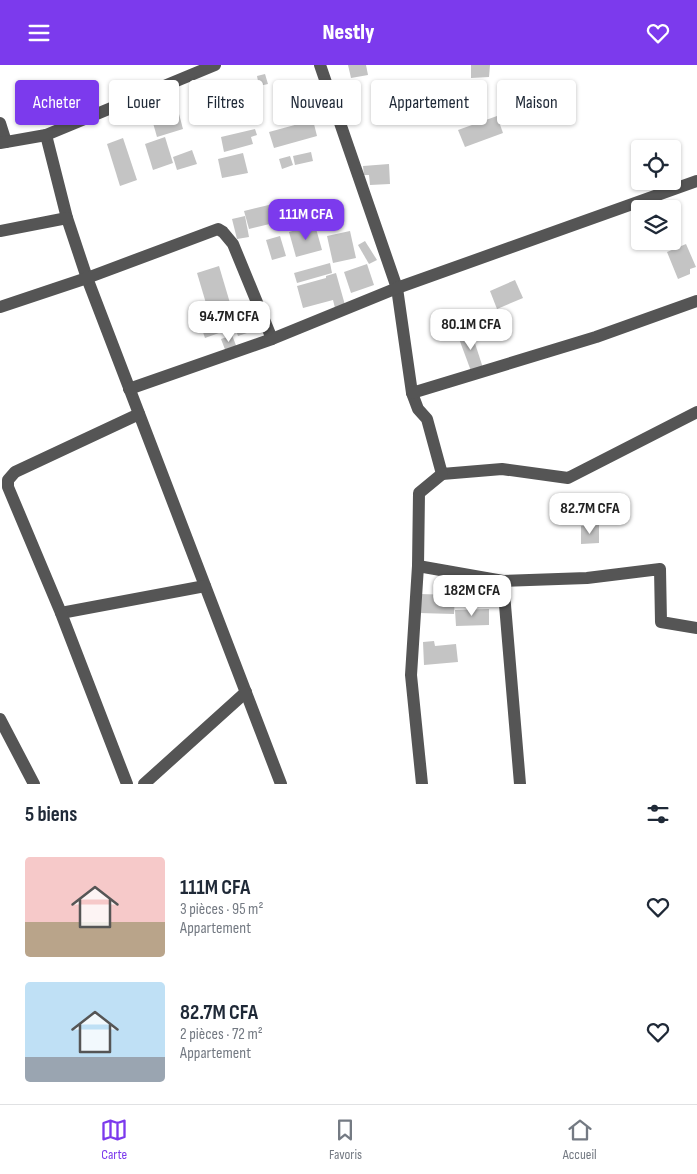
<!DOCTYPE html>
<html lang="fr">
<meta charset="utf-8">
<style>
body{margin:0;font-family:"Sofia Sans Condensed",sans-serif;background:#f6f6f7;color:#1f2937;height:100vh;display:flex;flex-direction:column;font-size:19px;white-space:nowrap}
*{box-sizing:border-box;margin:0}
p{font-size:16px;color:#747a83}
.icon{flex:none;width:28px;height:28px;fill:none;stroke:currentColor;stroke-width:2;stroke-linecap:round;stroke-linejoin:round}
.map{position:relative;height:719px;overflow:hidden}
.panel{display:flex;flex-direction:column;background:#fff;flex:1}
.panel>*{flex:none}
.banner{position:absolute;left:15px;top:15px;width:668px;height:45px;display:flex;gap:10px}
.fabs{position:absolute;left:631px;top:75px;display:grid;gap:10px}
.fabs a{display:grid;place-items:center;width:50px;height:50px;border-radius:5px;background:#fff;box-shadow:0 1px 4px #0004;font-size:25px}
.price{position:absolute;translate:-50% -42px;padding:0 11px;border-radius:10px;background:#fff;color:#222;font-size:16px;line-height:32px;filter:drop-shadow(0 1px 2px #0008)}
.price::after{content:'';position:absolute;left:50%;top:30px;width:15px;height:11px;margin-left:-8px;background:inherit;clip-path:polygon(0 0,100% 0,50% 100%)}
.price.active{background:#7c3aed;color:#fff}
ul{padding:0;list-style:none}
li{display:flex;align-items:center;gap:15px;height:125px;padding:0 25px}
li span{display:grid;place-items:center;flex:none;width:140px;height:100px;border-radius:5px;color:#555}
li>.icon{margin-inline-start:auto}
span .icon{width:60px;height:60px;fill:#fffc;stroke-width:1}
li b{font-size:21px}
h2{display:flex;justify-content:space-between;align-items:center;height:60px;padding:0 25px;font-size:21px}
.chip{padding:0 18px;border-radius:5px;background:#fff;box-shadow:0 1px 4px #0004;font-size:18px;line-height:45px}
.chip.active{background:#7c3aed;color:#fff}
header{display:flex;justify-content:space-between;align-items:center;height:65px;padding:0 25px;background:#7c3aed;color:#fff;font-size:22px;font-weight:800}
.dock{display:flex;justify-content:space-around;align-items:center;height:70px;border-top:1px solid #e0e1e3;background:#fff;font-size:14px;color:#747a83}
.dock a{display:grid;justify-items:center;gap:2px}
.dock .active{color:#7c3aed}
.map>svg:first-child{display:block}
.building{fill:#c4c4c4}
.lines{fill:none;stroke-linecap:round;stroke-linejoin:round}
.minor{stroke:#555;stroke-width:12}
</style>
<header><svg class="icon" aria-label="menu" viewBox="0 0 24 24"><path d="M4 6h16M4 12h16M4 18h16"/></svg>Nestly<svg class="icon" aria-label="heart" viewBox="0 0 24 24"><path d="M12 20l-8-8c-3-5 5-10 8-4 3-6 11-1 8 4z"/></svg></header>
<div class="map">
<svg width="697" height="719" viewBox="0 0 697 719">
<rect width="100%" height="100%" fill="#fff"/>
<!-- building -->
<g class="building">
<path d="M 348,0 L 366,0 L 368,10 L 351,13 Z"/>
<path d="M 471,0 L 490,0 L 489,12 L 471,13 Z"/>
<path d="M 265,9 L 268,19 L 259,21 L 257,11 Z"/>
<path d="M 62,18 L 68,52 L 51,55 L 45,21 Z"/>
<path d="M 243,22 L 249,38 L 225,46 L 221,32 L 228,30 L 227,27 Z"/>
<path d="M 321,31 L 326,47 L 303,54 L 298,38 Z"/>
<path d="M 179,49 L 183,64 L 157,72 L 153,58 Z"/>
<path d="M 497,51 L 503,68 L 465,82 L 458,65 Z"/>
<path d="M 313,55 L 317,71 L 274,83 L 269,67 Z"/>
<path d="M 255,64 L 257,70 L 251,72 L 253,79 L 224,87 L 221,72 Z"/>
<path d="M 165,72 L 173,98 L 153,105 L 145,79 Z"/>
<path d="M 123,73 L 137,115 L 120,121 L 107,79 Z"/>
<path d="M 192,85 L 197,99 L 177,105 L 173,92 Z"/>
<path d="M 311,87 L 313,96 L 295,100 L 293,91 Z"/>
<path d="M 243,88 L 248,108 L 222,113 L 218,94 Z"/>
<path d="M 290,91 L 293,100 L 282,104 L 279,94 Z"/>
<path d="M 389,99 L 390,119 L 370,120 L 369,110 L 364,110 L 363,101 Z"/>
<path d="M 273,139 L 278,157 L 249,164 L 244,146 Z"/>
<path d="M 245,151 L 249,172 L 237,174 L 232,154 Z"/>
<path d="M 315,160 L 322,185 L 296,192 L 289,167 Z"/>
<path d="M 350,166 L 356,193 L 333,198 L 327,171 Z"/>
<path d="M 280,171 L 286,191 L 272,195 L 266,175 Z"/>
<path d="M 365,176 L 377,195 L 369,199 L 358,180 Z"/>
<path d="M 686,179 L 696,202 L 690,204 L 690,209 L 678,214 L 667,187 Z"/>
<path d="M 330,198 L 332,208 L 297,218 L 294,208 Z"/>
<path d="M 367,199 L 374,220 L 351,228 L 344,207 Z"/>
<path d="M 219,201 L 230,238 L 208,245 L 197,208 Z"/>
<path d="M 336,208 L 345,240 L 335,243 L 333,235 L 303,243 L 297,221 L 326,213 L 326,211 Z"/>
<path d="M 515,215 L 523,233 L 497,244 L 490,226 Z"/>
<path d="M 243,238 L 253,266 L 238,271 L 228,243 Z"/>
<path d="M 223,244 L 230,264 L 205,273 L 198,253 Z"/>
<path d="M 471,266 L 483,303 L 471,306 L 458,271 Z"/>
<path d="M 232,270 L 237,283 L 226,287 L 221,274 Z"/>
<path d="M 599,460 L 599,478 L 581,479 L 581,461 Z"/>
<path d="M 420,529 L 455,530 L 454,549 L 419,548 Z"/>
<path d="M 489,544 L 489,560 L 456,561 L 455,545 Z"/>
<path d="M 434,576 L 435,581 L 456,579 L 458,597 L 424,600 L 423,577 Z"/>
</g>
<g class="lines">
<!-- minor -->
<g class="minor">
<path d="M 320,0 L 397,223 L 412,328 L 418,344 L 427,354 L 442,409 L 502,404 L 568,413 L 697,347"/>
<path d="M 0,58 L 6,77"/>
<path d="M 46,70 L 67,153 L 87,213 L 281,719"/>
<path d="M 0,78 L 46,70 L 215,0"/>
<path d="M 0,166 L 67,153"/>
<path d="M 0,242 L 87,213 L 218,164 L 223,167 L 233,179 L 272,274"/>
<path d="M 129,324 L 272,274 L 397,223 L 697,116"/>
<path d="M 412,328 L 596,272 L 697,236"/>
<path d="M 418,501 L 419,428 L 442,409"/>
<path d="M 503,516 L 520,719"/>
<path d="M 61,548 L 205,521"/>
<path d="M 0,654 L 34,719"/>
<path d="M 127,719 L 61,548 L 8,422 L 8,415 L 15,407 L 139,349"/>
<path d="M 144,719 L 246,627"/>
<path d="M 422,719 L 411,610 L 418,501 L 503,516 L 587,513 L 660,504 L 661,557 L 697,563"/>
</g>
</g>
</svg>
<div class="fabs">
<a><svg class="icon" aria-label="locate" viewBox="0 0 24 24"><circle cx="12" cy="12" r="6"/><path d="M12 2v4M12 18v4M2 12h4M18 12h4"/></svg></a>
<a><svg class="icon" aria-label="layers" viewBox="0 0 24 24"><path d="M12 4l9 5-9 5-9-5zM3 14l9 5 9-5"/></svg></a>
</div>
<b class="price active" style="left:306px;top:176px">111M CFA</b>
<b class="price" style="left:229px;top:278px">94.7M CFA</b>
<b class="price" style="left:471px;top:286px">80.1M CFA</b>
<b class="price" style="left:590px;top:470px">82.7M CFA</b>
<b class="price" style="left:472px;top:552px">182M CFA</b>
<div class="banner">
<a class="chip active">Acheter</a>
<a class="chip">Louer</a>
<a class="chip">Filtres</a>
<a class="chip">Nouveau</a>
<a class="chip">Appartement</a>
<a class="chip">Maison</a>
</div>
</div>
<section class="panel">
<h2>5 biens<svg class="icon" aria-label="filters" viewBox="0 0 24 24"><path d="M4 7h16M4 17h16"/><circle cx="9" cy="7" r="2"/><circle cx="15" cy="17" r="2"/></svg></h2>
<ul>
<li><span style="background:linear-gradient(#f6c9c9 65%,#b9a48a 0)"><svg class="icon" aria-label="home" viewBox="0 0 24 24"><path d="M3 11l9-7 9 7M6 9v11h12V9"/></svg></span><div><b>111M CFA</b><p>3 pièces · 95 m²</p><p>Appartement</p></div><svg class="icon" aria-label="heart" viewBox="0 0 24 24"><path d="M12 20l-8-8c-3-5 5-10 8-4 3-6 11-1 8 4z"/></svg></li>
<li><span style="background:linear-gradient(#bfe0f5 75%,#9aa5b1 0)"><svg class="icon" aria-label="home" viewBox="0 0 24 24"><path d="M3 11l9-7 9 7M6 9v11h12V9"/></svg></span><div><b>82.7M CFA</b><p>2 pièces · 72 m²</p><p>Appartement</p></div><svg class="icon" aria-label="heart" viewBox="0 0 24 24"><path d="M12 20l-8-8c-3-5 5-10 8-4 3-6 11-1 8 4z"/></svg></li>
</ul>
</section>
<nav class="dock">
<a class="active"><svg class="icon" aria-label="map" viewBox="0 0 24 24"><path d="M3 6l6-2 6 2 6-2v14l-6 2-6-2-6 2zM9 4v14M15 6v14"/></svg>Carte</a>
<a><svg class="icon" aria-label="saved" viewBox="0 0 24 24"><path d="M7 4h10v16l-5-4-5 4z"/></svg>Favoris</a>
<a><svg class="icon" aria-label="home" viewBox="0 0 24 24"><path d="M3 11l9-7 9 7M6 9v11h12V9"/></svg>Accueil</a>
</nav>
